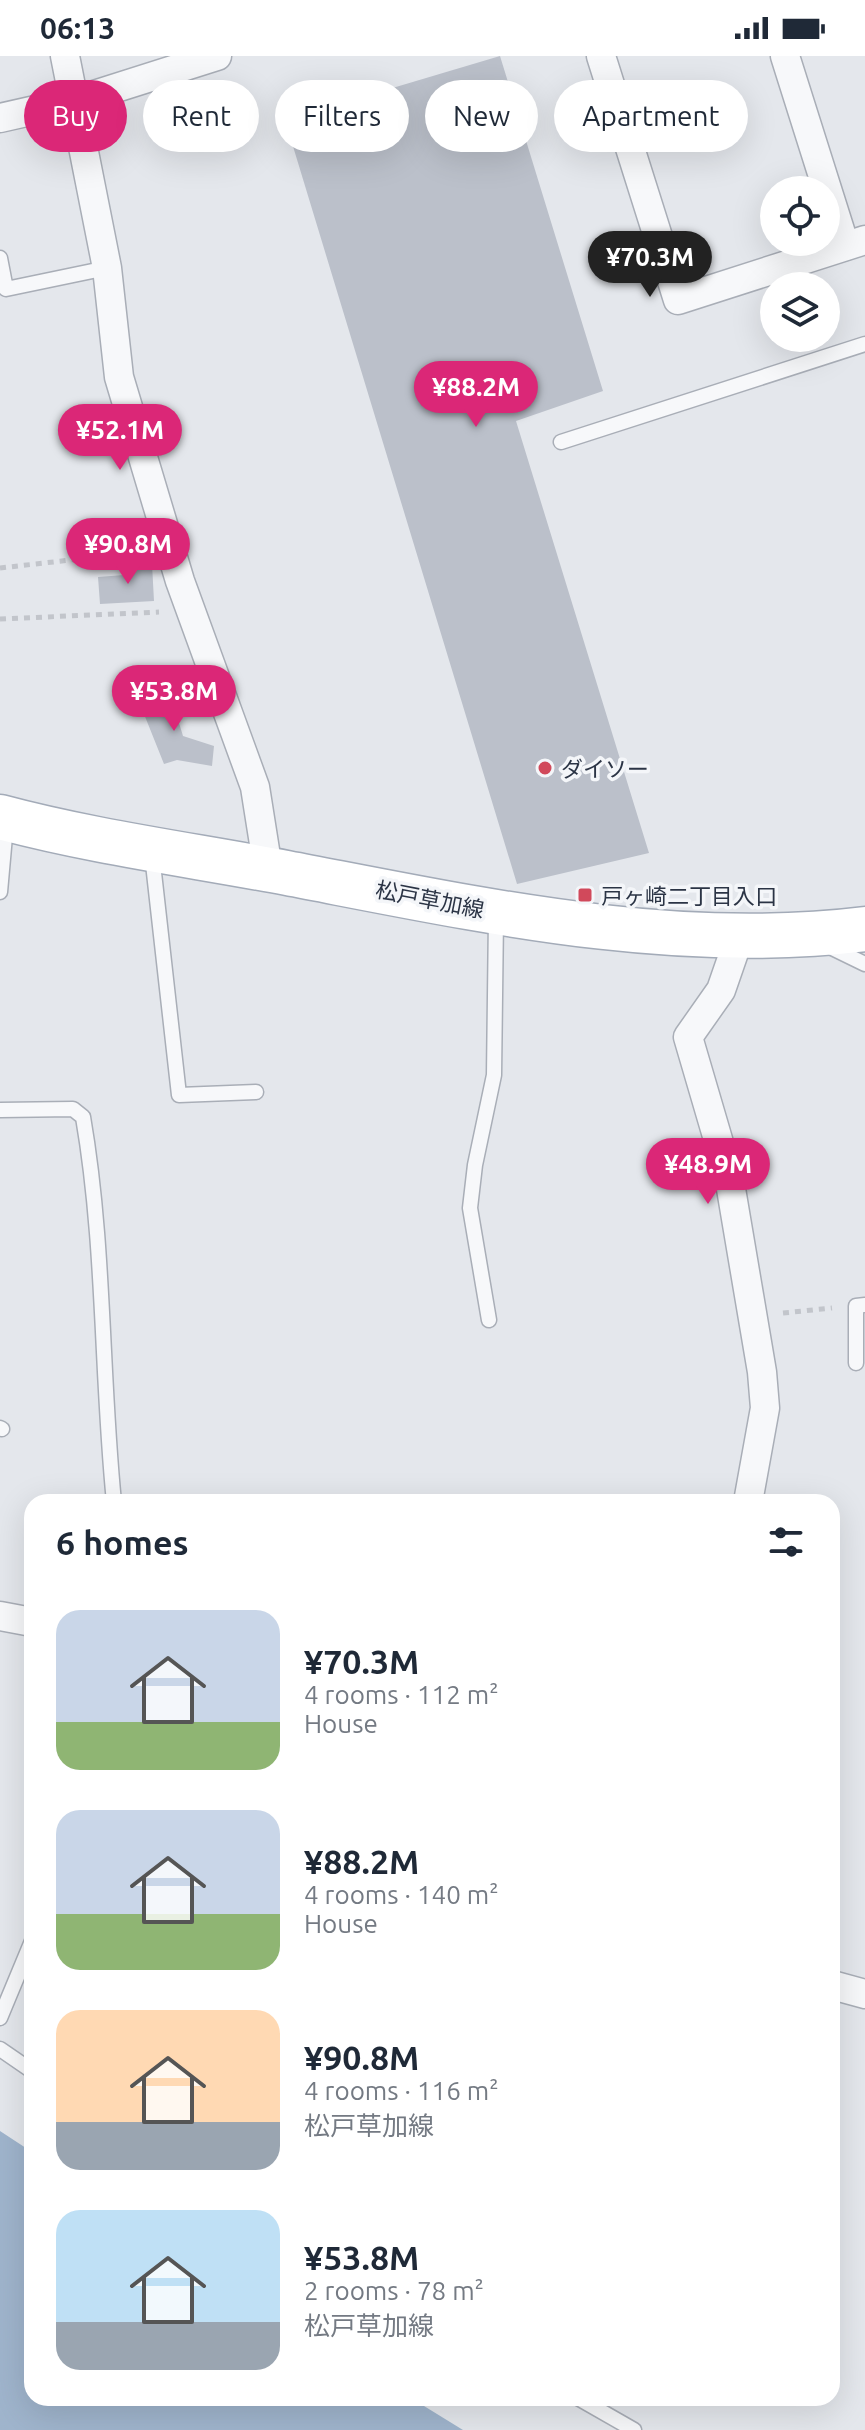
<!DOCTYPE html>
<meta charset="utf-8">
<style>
body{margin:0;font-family:Ubuntu,"Noto Sans JP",sans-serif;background:#f6f6f7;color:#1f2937;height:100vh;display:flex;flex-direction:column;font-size:30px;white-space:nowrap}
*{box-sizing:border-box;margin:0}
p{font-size:26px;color:#747a83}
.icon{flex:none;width:44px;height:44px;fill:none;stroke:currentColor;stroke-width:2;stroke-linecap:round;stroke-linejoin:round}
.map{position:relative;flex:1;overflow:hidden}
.side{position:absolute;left:24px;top:1438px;width:816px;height:912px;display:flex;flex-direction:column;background:#fff;border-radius:24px;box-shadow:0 8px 32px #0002}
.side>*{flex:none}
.top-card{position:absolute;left:24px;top:24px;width:818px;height:72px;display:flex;gap:16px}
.tools{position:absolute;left:760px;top:120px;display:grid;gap:16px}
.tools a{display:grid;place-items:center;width:80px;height:80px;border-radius:50%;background:#fff;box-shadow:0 8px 32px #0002;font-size:40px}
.price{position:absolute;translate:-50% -68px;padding:0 18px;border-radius:28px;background:#db2777;color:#fff;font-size:26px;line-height:52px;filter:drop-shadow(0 2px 4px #0008)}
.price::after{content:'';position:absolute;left:50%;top:48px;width:24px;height:18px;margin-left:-12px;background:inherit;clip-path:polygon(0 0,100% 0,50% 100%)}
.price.selected{background:#222;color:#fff}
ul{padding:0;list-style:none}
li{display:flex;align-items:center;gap:24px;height:200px;padding:0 32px}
li span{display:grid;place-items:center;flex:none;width:224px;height:160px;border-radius:24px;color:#555}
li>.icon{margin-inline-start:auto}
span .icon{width:96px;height:96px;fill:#fffc;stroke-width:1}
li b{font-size:34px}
h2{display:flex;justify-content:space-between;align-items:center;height:96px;padding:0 32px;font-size:34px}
.chip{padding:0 28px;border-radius:36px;background:#fff;box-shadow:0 8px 32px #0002;font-size:28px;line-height:72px}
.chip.selected{background:#db2777;color:#fff}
.status{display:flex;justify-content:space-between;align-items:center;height:56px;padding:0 40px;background:#fff;direction:ltr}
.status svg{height:22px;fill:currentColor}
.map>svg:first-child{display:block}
.water{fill:#9fb4cc}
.building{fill:#bbc0ca}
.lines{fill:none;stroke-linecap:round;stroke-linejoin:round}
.service-casing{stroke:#a9aeb7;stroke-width:17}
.minor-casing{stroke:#a9aeb7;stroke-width:31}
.primary-casing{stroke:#a3abb8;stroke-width:47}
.path{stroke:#c2c5cb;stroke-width:5;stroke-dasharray:6 6;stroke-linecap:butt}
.service{stroke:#f7f8fa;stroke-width:14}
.minor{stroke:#f7f8fa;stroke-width:28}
.primary{stroke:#fff;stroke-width:44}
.poi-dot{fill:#d1495b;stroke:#f4f6f9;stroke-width:3}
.labels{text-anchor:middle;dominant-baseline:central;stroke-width:7;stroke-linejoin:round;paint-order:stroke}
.poi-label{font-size:22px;fill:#2b3445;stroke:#f4f6f9;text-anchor:start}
.street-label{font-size:22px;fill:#2b3445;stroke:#f4f6f9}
</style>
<div class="status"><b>06:13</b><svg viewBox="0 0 49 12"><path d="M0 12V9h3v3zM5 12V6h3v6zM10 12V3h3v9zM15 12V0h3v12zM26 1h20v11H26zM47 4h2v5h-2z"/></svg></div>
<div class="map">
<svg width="865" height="2374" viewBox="0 0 865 2374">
<rect width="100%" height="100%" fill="#e4e7ec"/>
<!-- water -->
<path class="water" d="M 0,2075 L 32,2096 L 32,2342 L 411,2342 L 463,2374 L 0,2374 Z"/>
<!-- building -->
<g class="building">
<path d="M 500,0 L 603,335 L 516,365 L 649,797 L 517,828 L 285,64 Z"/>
<path d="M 152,508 L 154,545 L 100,548 L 98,521 L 124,519 L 123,510 Z"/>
<path d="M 176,636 L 184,655 L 176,657 L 183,680 L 214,690 L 212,710 L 177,704 L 164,708 L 140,648 Z"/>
</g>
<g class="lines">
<defs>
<g id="service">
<path d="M 0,202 L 6,233 L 107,212"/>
<path d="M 561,386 L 865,288"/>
<path d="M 152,799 L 179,1039 L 256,1036"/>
<path d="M 0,836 L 6,769"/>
<path d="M 826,889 L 865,908"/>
<path d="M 0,1054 L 73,1053 L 83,1061 C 105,1188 101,1318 114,1446"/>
<path d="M 489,1264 L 470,1152 L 475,1109 L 494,1019 L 496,861"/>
<path d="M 856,1307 L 856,1250 L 865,1249"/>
<path d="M 0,1372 L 2,1373"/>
<path d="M 0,1962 L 32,1885"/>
<path d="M 0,1993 L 32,2015"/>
<path d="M 578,2342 L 634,2374"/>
</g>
<g id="minor">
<path d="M 65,0 L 107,212 L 119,321 L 180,525 L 255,731 L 268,813"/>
<path d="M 601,0 L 678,244 L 865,184"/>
<path d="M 785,0 L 845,190"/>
<path d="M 0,62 L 75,45 L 217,0"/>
<path d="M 739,882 L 721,934 L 688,981 L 729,1121 L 762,1316 L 765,1352 L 748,1446"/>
<path d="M 0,1560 L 32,1566"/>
<path d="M 832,1929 L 865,1938"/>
</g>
<path id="primary" d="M 0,761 C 93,786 192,799 287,817 C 476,853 671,897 865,873"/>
</defs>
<!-- service casing -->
<use href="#service" class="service-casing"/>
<!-- minor casing -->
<use href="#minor" class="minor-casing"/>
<!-- primary casing -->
<use href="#primary" class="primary-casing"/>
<!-- path -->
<g class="path">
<path d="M 0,512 L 141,496"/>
<path d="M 0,563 L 159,556"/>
<path d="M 783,1257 L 832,1252"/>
</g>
<!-- service -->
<use href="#service" class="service"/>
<!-- minor -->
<use href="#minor" class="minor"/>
<!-- primary -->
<use href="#primary" class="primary"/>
</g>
<!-- markers -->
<g class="poi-dot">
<circle cx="545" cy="712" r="8"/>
<rect x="577" y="831" width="16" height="16" rx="4"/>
</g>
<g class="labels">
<!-- poi labels -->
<g class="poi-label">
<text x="561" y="712">ダイソー</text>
<text x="601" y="839">戸ヶ崎二丁目入口</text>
</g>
<!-- street labels -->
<g class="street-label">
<text transform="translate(430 843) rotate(11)">松戸草加線</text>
</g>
</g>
</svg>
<div class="tools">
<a><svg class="icon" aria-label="locate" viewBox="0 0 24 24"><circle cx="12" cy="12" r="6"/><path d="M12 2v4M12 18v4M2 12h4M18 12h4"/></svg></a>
<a><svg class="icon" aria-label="layers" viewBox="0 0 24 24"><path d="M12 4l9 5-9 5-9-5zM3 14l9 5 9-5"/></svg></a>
</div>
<b class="price selected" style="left:650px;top:243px">¥70.3M</b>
<b class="price" style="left:476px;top:373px">¥88.2M</b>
<b class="price" style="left:120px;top:416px">¥52.1M</b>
<b class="price" style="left:128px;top:530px">¥90.8M</b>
<b class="price" style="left:174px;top:677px">¥53.8M</b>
<b class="price" style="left:708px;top:1150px">¥48.9M</b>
<div class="top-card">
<a class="chip selected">Buy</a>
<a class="chip">Rent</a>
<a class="chip">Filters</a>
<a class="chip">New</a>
<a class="chip">Apartment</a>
</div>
<section class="side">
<h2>6 homes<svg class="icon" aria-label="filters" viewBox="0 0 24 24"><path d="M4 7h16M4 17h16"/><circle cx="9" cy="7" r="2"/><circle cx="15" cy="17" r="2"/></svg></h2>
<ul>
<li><span style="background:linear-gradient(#c9d6e8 70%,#8fb573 0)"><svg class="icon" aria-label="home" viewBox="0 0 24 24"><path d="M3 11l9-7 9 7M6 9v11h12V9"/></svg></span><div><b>¥70.3M</b><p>4 rooms · 112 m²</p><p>House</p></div></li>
<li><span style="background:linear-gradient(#c9d6e8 65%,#8fb573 0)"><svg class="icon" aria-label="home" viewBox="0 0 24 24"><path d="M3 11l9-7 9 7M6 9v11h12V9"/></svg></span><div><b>¥88.2M</b><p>4 rooms · 140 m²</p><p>House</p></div></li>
<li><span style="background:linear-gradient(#ffd9b3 70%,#9aa5b1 0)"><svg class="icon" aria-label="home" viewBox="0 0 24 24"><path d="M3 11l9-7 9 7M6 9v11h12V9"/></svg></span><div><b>¥90.8M</b><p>4 rooms · 116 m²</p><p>松戸草加線</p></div></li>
<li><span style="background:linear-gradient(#bfe0f5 70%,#9aa5b1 0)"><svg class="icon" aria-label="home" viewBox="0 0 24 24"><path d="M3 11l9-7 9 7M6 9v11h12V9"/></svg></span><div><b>¥53.8M</b><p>2 rooms · 78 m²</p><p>松戸草加線</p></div></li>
</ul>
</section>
</div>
